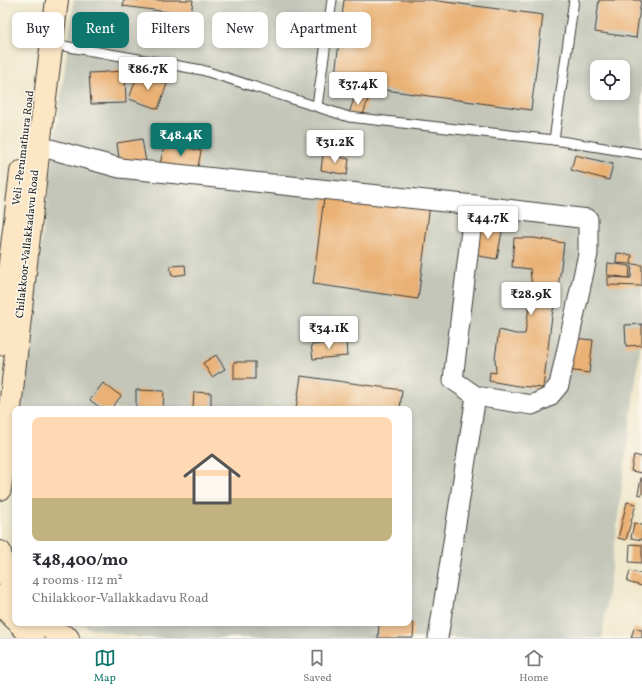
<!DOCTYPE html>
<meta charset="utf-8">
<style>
body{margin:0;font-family:Vollkorn,serif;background:#f2f2f3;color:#2b2b33;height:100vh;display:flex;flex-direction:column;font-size:15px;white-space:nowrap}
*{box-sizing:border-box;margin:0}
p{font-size:13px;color:#7c7c81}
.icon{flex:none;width:22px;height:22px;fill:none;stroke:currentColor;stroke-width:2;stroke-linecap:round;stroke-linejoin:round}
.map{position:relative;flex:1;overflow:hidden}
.side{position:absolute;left:12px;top:406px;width:400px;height:220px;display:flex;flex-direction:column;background:#fff;border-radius:8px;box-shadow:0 2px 6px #0003}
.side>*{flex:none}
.top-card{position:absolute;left:12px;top:12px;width:400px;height:36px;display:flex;gap:8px}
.fabs{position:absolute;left:590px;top:60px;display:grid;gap:8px}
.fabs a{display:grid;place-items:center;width:40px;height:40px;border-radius:8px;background:#fff;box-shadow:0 2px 6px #0003;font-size:20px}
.price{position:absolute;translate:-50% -34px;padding:0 9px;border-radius:4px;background:#fff;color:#222;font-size:13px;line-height:26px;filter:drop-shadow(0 1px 2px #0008)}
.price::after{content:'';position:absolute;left:50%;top:24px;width:12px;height:9px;margin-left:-6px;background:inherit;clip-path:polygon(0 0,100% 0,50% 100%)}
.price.active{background:#0f766e;color:#fff}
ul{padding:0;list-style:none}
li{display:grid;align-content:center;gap:8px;height:212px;padding:0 20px}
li+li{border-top:1px solid #e1e1e2}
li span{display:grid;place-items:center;height:124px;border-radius:8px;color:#555}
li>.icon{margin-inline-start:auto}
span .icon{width:72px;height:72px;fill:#fffc;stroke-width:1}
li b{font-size:17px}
.tag{padding:0 14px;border-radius:8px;background:#fff;box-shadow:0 2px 6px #0003;font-size:14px;line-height:36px}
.tag.active{background:#0f766e;color:#fff}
.dock{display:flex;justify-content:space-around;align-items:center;height:56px;border-top:1px solid #e1e1e2;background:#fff;font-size:11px;color:#7c7c81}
.dock a{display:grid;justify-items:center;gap:2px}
.dock .active{color:#0f766e}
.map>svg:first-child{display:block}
.industrial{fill:#c3c6b9;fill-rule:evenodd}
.building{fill:#eab174}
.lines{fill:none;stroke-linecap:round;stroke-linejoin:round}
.lane-casing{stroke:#3c3a36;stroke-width:11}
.street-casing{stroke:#3c3a36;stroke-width:21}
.secondary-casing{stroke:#3c3a36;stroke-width:24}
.lane{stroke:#fff;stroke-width:9}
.street{stroke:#fff;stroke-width:19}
.secondary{stroke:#fce6c4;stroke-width:22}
.labels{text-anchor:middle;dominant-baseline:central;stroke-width:3;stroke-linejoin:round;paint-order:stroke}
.street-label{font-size:11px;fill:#1c1c1c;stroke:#fbf7ec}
</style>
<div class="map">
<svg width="642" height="638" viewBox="0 0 642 638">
<rect width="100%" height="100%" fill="#fbf7ec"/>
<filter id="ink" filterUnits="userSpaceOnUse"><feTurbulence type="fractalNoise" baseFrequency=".025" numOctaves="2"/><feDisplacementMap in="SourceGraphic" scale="8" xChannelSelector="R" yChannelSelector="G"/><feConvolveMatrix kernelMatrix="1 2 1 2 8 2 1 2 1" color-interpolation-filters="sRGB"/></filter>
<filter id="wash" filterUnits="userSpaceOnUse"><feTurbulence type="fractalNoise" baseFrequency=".012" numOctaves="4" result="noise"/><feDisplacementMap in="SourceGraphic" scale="16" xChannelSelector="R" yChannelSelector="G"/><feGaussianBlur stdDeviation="0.9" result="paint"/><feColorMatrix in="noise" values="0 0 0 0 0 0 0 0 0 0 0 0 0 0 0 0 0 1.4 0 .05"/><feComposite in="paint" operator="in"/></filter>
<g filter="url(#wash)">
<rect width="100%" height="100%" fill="#efe7cb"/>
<!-- industrial -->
<path class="industrial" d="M 74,0 L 642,0 L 642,333 L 602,638 L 143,638 L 89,628 L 83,623 L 409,623 L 409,409 L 19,409 ZM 597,67 L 623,67 L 623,93 L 597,93 Z"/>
<g id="blocks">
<!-- building -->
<g class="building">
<path d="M 124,0 L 193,0 L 191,15 L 123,6 Z"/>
<path d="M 344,0 L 431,0 L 543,15 L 531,110 L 334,83 Z"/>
<path d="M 599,0 L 641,0 L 636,38 L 595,32 Z"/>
<path d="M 125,71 L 126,103 L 91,104 L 89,73 Z"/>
<path d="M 138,73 L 167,84 L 158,109 L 129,99 Z"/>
<path d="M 355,96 L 368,100 L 362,117 L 349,113 Z"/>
<path d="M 142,139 L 146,162 L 120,166 L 117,143 Z"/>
<path d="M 165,142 L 201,151 L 197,172 L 160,164 Z"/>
<path d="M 323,154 L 349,159 L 347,175 L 321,170 Z"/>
<path d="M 575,155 L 613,164 L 609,180 L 571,170 Z"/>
<path d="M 325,190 L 430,204 L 418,299 L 313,284 Z"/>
<path d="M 478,222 L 503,226 L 497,259 L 473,255 Z"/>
<path d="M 514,238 L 534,238 L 564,243 L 560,275 L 552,316 L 543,388 L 518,386 L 489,381 L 490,372 L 496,373 L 495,358 L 499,330 L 516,334 L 525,334 L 529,307 L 532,289 L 530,269 L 512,267 Z"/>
<path d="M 617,253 L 632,255 L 631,264 L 616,263 Z"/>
<path d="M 608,263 L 630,266 L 629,278 L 607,275 Z"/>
<path d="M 632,264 L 642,265 L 642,286 L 608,285 L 608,277 L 631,278 Z"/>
<path d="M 185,265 L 186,274 L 172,276 L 170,266 Z"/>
<path d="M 642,324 L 642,345 L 626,346 L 625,325 Z"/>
<path d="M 572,338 L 593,340 L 589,373 L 568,370 Z"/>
<path d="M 346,341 L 347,356 L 313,359 L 311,345 Z"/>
<path d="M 216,355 L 225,369 L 212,377 L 203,363 Z"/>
<rect x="234" y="362" width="21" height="17"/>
<path d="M 301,376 L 402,390 L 400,409 L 296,409 Z"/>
<path d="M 103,383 L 121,396 L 111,409 L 102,409 L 90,400 Z"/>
<path d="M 136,390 L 164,391 L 163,409 L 136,409 Z"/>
<path d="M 194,392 L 211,393 L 211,409 L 193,409 Z"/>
<path d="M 634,455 L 642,457 L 642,473 L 631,471 Z"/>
<path d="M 641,478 L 642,478 L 642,495 L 638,494 Z"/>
<path d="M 627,502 L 636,504 L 626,540 L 618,538 Z"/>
<path d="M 634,523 L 642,525 L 642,540 L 631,538 Z"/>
<path d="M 630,544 L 642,545 L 642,563 L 629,562 Z"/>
<path d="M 630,571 L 642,574 L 642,586 L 627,582 Z"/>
<path d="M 379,623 L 414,623 L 413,638 L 378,638 Z"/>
<path d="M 634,628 L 642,630 L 642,638 L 631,638 Z"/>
</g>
</g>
</g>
<g filter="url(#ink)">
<use href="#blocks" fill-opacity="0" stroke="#3c3a36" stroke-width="1"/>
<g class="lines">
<defs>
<g id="lane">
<path d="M 52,44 L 202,70 L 349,117 L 554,140 L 642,154"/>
<path d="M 317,106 L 332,0"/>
<path d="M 554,140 L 574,0"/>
</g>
<g id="street">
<path d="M 39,146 L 120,168 L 474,205 L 588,219 L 588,254 L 559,385 L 549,397 L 532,405 L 476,396"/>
<path d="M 438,638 L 476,396 L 453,380 L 474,205"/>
</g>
<g id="secondary">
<path d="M 0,344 L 21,172"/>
<path d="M 0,489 L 8,426 L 39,146 L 57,0"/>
<path d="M 0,552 L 2,568 L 15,591"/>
<path d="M 0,597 L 5,609 L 15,619"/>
<path d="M 19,623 L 33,638"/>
<path d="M 45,623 L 56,633 L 68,638"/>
</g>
</defs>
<!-- lane casing -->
<use href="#lane" class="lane-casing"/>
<!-- street casing -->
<use href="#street" class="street-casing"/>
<!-- secondary casing -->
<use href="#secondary" class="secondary-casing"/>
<!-- lane -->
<use href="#lane" class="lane"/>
<!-- street -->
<use href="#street" class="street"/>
<!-- secondary -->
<use href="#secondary" class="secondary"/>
</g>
</g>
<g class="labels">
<!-- street labels -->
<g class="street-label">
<text transform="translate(24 148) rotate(-83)">Veli -Perumathura Road</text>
<text transform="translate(28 244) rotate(-84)">Chilakkoor-Vallakkadavu Road</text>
</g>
</g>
</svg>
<div class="fabs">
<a><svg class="icon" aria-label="locate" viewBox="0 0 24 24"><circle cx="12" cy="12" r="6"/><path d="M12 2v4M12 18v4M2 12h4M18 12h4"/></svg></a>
</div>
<b class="price" style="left:148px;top:91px">₹86.7K</b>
<b class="price" style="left:358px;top:106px">₹37.4K</b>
<b class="price active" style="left:181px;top:157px">₹48.4K</b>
<b class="price" style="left:335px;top:164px">₹31.2K</b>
<b class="price" style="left:488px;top:240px">₹44.7K</b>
<b class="price" style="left:531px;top:316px">₹28.9K</b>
<b class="price" style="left:329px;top:350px">₹34.1K</b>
<div class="top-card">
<a class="tag">Buy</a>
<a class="tag active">Rent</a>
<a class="tag">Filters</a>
<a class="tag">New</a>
<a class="tag">Apartment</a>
</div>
<section class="side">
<ul>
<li><span style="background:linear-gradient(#ffd9b3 65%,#c2b280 0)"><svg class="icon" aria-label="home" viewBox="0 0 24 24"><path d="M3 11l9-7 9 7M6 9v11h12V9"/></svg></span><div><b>₹48,400/mo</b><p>4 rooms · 112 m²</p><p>Chilakkoor-Vallakkadavu Road</p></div></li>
</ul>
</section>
</div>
<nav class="dock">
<a class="active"><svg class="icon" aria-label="map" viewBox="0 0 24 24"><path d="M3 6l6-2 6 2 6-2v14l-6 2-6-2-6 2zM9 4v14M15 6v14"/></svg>Map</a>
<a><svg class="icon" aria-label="saved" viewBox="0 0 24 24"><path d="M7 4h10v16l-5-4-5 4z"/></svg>Saved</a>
<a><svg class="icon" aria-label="home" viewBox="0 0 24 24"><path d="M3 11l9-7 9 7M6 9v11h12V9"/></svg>Home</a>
</nav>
